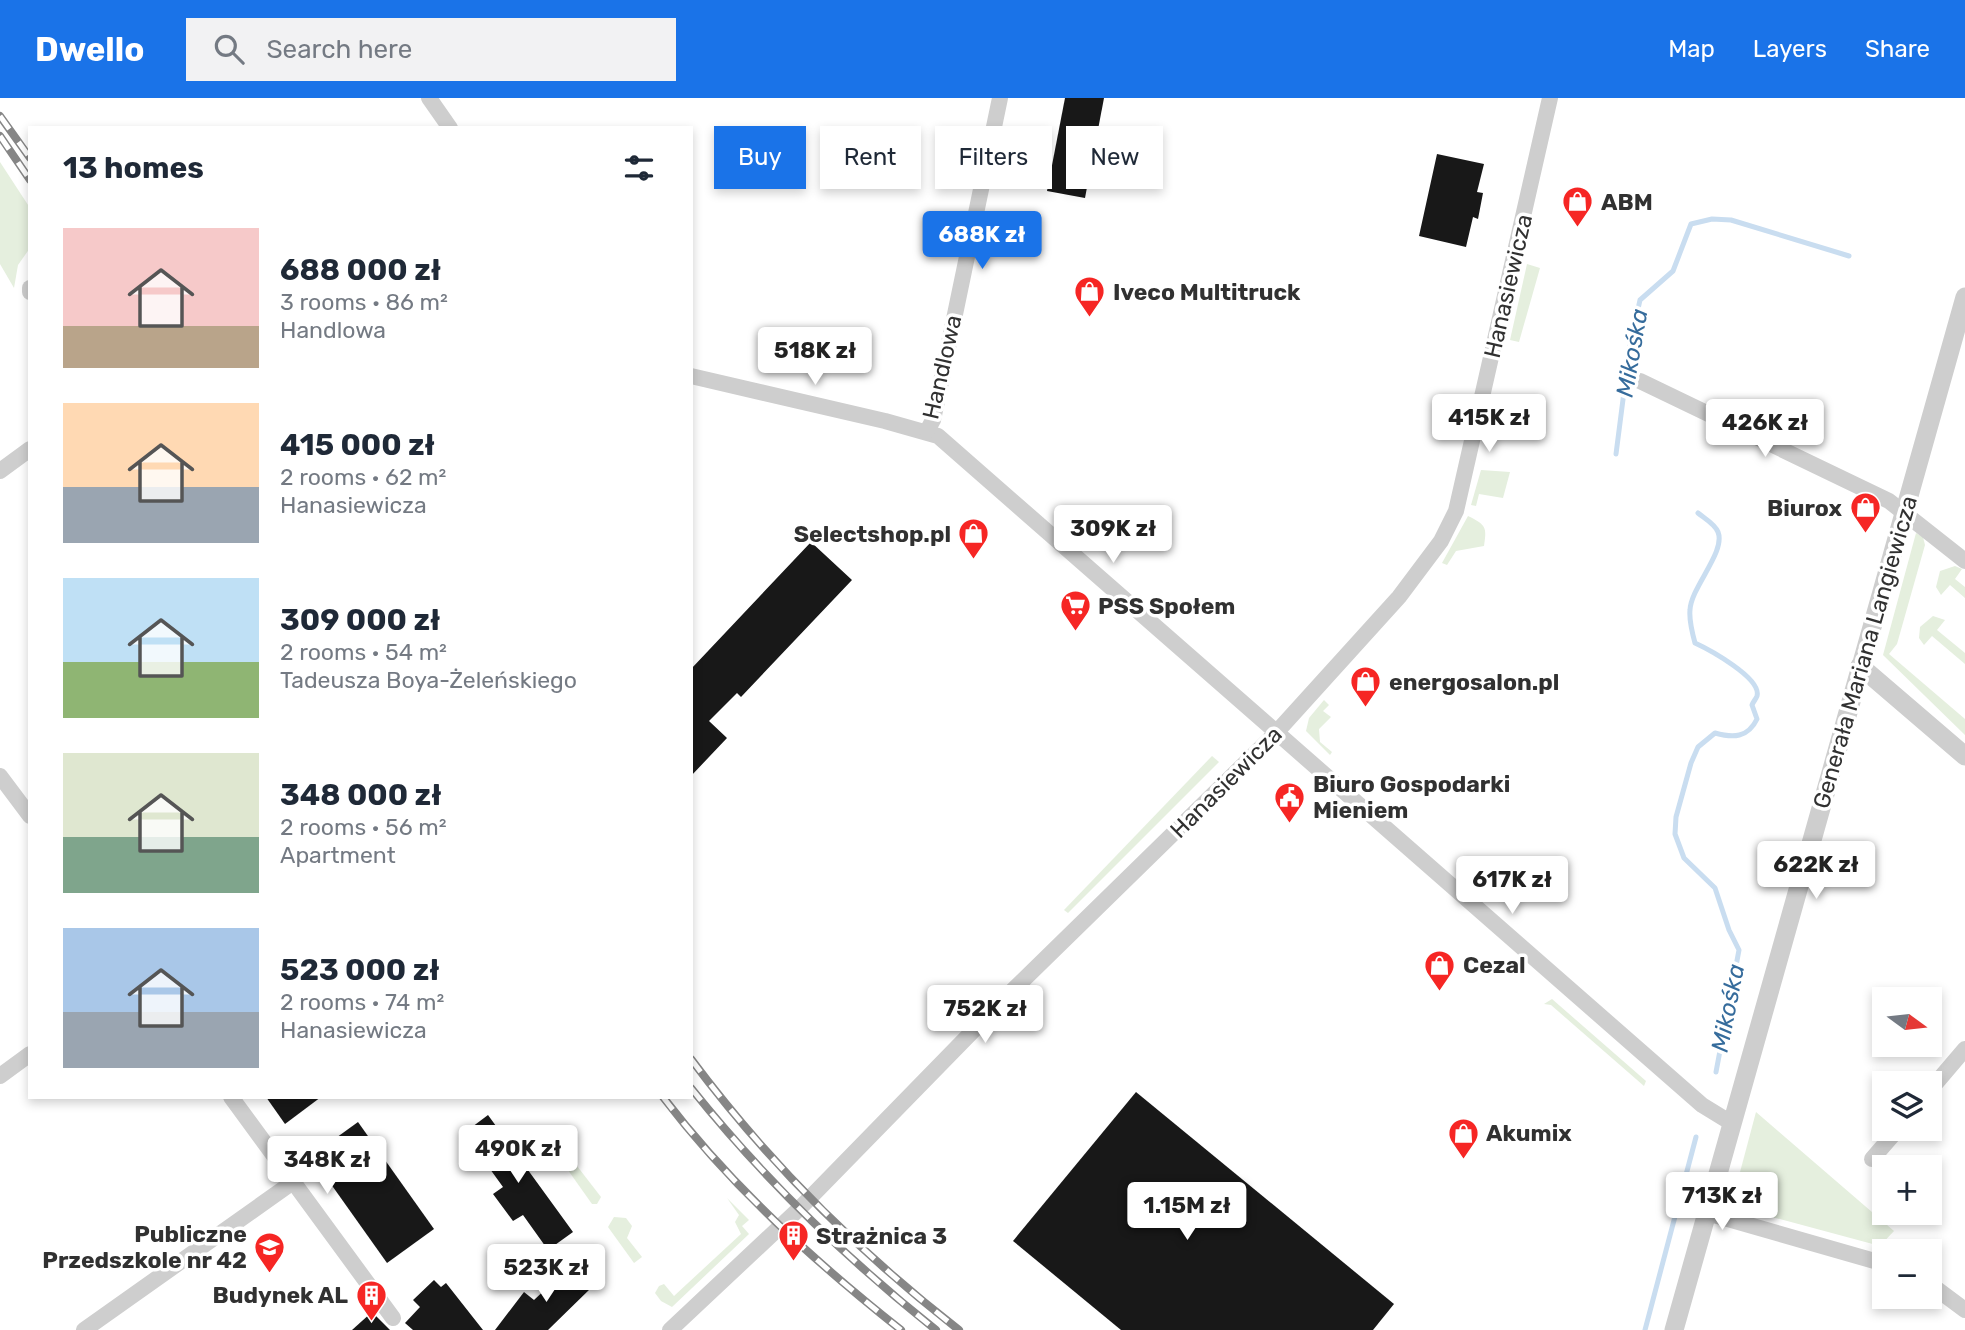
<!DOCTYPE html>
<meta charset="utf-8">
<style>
body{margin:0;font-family:Rubik,sans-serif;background:#f2f2f3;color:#1f2937;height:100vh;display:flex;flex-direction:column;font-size:26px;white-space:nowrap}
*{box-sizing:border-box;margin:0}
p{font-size:23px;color:#747a83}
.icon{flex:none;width:38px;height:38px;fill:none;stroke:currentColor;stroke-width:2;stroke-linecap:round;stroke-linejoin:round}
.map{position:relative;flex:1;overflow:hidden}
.side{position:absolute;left:28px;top:28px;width:665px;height:973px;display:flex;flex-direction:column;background:#fff;border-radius:0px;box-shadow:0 4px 10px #0003}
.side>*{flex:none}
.banner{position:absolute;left:714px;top:28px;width:665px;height:63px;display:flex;gap:14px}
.needle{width:46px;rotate:105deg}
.tools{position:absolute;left:1872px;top:889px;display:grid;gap:14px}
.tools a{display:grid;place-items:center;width:70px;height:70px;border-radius:0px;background:#fff;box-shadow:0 4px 10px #0003;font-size:35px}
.price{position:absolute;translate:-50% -60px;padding:0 16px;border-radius:7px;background:#fff;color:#222;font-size:23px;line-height:46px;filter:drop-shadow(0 2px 4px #0008)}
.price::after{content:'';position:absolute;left:50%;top:42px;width:21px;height:16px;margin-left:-10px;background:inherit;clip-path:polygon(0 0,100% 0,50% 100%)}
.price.selected{background:#1a73e8;color:#fff}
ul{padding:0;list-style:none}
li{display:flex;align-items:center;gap:21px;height:175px;padding:0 35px}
li span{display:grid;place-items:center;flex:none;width:196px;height:140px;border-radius:0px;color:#555}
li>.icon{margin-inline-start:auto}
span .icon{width:84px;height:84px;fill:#fffc;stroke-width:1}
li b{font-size:30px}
h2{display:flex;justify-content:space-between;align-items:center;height:84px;padding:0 35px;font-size:30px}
.pill{padding:0 24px;border-radius:0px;background:#fff;box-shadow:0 4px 10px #0003;font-size:24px;line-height:63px}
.pill.selected{background:#1a73e8;color:#fff}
header{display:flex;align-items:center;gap:42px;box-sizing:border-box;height:98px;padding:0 35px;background:#1a73e8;color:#fff}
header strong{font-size:33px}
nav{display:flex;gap:38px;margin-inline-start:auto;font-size:24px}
.search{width:490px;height:63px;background:#f2f2f3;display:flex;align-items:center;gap:18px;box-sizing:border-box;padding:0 24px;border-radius:0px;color:#747a83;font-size:26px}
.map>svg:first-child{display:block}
.green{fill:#e5efde}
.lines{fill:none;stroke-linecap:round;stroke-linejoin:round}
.stream{stroke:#c9ddf0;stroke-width:5}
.building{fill:#181818}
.minor{stroke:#cecece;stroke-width:16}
.tertiary{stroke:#cecece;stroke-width:19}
.rail-casing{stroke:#868686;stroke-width:8}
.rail{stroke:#fff;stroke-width:5;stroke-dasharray:16;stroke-linecap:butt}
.labels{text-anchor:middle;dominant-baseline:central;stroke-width:7;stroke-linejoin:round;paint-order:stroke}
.poi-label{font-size:23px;font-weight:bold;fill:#313131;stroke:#fff;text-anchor:start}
.street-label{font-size:23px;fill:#313131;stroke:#fff}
.water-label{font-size:24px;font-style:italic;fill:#366c9c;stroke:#fff}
</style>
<header>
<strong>Dwello</strong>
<div class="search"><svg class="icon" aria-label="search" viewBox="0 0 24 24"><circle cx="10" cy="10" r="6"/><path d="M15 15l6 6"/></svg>Search here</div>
<nav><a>Map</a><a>Layers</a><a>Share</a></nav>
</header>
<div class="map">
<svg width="1965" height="1232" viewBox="0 0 1965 1232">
<rect width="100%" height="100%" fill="#fff"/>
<!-- green -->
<g class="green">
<path d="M 0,64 L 30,110 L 30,150 L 18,167 L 14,190 L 0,166 Z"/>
<path d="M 1527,166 L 1540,170 L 1519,244 L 1510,242 Z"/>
<path d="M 1481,372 L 1510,374 L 1503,400 L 1479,396 L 1476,408 L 1471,407 Z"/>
<path d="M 1468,418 C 1486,427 1487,429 1484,448 L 1456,453 L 1447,467 L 1442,465 Z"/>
<path d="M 1916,435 L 1923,439 L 1925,447 L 1897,546 L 1889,556 L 1965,621 L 1965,637 L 1883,557 Z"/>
<path d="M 1955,468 L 1962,471 L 1955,481 L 1965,489 L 1965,500 L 1950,487 L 1941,497 L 1936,489 L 1940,473 Z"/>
<path d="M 1933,518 L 1945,522 L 1937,532 L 1965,555 L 1965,566 L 1932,538 L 1924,547 L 1919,540 L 1920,529 Z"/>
<path d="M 1324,602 L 1329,607 L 1323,613 L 1331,619 L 1319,631 L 1320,644 L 1332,654 L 1330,657 L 1306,633 L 1309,620 Z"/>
<path d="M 1212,658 L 1219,664 L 1068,815 L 1064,812 Z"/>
<path d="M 1552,901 L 1646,983 L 1644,988 L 1551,907 L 1544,906 Z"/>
<path d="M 1756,1014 L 1894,1133 L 1880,1148 L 1731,1108 Z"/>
<path d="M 560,1046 L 601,1099 L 597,1106 L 592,1106 L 553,1051 Z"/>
<path d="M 727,1100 L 749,1122 L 742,1128 L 749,1136 L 672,1209 L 661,1203 L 655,1195 L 659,1188 L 664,1186 L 674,1198 L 741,1136 L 735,1124 L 739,1117 Z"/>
<path d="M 614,1119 L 626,1120 L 632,1128 L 627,1140 L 642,1159 L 634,1165 L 608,1129 Z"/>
</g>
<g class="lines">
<!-- stream -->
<g class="stream">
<path d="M 1616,356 L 1630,247 L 1640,202 L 1673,173 L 1691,126 L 1712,121 L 1731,122 L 1849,158"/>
<path d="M 1698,415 C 1704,420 1715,426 1718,434 C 1726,454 1691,489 1690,512 C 1689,522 1692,534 1695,545 C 1708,551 1762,580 1757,598 C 1756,601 1753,604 1752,607 L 1757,621 C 1748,640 1733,640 1715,635 L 1698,649 L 1691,665 L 1676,719 L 1675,736 L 1684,760 L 1715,790 L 1729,832 L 1739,852 L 1716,974"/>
<path d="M 1645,1232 L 1696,1039"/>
</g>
</g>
<!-- building -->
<g class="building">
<path d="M 1065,0 L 1104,0 L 1085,100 L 1047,93 Z"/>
<path d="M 1437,56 L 1484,66 L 1477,94 L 1483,95 L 1478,121 L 1473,119 L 1466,149 L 1419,138 Z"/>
<path d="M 811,444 L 852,482 L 741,599 L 737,595 L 709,623 L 727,640 L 691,678 L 691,571 Z"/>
<path d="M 1136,994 L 1394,1206 L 1373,1232 L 1121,1232 L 1013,1143 Z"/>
<path d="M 266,999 L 321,999 L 285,1026 Z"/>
<path d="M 488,1017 L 573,1134 L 548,1152 L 523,1117 L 513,1123 L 493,1096 L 503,1089 L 464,1035 Z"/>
<path d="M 358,1024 L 434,1131 L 387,1165 L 311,1058 Z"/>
<path d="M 570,1168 L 591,1190 L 548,1232 L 495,1232 L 524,1194 L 534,1202 Z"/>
<path d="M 434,1182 L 441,1189 L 446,1185 L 483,1232 L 413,1232 L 405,1225 L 420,1209 L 413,1202 Z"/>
<path d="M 372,1214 L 390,1232 L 352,1232 Z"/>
</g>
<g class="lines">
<!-- minor -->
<g class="minor">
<path d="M 429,0 L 450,30"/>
<path d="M 30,190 L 30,194"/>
<path d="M 691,278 L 885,323 L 938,338 L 1702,1007 L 1733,1026"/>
<path d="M 1640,283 L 1889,403 L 1965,463"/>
<path d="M 927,333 L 933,322 L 1000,0"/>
<path d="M 0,373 L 30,351"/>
<path d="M 0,678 L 30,718"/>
<path d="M 0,978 L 30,956"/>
<path d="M 1930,992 L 1965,951"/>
<path d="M 231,999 L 393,1220"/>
<path d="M 1872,1061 L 1898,1031"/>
<path d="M 1707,1115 L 1885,1166"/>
<path d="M 1930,1186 L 1965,1212"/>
<path d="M 84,1232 L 293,1084"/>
<path d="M 670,1232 L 800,1110 L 1011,894 L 1275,636 L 1399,499 L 1441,443 L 1456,413 L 1550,0"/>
</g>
<!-- tertiary -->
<g class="tertiary">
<path d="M 1860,568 L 1965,658"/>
<path d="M 1674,1232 L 1965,199"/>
</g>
<defs>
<g id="rail">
<path d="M 0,18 L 30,60"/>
<path d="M 0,38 L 30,82"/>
<path d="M 691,961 C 767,1063 859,1154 959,1232"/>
<path d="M 691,990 C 762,1079 847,1161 936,1232"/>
<path d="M 663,999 C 731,1088 814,1163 901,1232"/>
</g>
</defs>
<!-- rail casing -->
<use href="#rail" class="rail-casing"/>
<!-- rail -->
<use href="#rail" class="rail"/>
</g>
<!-- icons -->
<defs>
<symbol id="shop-pin" viewBox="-11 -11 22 30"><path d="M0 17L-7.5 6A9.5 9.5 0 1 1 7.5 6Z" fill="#f62624" stroke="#fff"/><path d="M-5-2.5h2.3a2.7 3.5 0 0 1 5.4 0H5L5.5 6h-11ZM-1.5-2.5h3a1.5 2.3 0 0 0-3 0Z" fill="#fff"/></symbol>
<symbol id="supermarket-pin" viewBox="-11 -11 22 30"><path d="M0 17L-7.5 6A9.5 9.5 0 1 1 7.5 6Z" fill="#f62624" stroke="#fff"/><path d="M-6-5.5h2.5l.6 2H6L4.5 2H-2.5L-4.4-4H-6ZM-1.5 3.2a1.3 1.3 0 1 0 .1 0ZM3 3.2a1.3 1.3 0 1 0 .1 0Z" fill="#fff"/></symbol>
<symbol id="civic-pin" viewBox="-11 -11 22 30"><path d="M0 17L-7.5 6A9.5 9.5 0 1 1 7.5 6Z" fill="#f62624" stroke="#fff"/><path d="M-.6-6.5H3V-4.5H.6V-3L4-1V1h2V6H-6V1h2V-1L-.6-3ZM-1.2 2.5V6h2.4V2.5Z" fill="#fff"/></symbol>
<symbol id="building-pin" viewBox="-11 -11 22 30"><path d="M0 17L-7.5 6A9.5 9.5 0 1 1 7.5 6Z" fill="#f62624" stroke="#fff"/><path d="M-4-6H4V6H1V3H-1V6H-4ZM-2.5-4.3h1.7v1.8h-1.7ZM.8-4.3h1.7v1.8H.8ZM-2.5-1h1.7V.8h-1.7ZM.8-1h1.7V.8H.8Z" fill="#fff"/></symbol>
<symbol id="school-pin" viewBox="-11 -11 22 30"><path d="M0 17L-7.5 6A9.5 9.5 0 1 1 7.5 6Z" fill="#f62624" stroke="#fff"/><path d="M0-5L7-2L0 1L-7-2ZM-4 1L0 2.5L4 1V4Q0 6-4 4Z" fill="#fff"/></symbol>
</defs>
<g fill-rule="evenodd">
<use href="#shop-pin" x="1560" y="86" width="35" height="47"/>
<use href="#shop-pin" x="1072" y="176" width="35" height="47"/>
<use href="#shop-pin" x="1848" y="392" width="35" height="47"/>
<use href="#shop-pin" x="956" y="418" width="35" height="47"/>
<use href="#supermarket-pin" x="1058" y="490" width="35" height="47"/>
<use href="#shop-pin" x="1348" y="566" width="35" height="47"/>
<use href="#civic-pin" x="1272" y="682" width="35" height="47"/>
<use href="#shop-pin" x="1422" y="850" width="35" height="47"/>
<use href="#shop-pin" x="1446" y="1018" width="35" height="47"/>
<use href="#building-pin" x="776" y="1120" width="35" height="47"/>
<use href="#school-pin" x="252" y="1132" width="35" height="47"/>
<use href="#building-pin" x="354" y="1180" width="35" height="47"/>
</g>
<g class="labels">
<!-- poi labels -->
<g class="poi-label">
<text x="1601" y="104">ABM</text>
<text x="1113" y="194">Iveco Multitruck</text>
<text x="1842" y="410" text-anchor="end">Biurox</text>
<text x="951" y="436" text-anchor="end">Selectshop.pl</text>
<text x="1098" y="508">PSS Społem</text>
<text x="1389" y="584">energosalon.pl</text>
<text x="1313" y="686">Biuro Gospodarki<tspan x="1313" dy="26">Mieniem</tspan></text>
<text x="1463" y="867">Cezal</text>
<text x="1486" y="1035">Akumix</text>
<text x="247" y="1136" text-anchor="end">Publiczne<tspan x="247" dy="26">Przedszkole nr 42</tspan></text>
<text x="816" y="1138">Strażnica 3</text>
<text x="348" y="1197" text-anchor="end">Budynek AL</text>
</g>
<!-- street labels -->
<g class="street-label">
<text transform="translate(1508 188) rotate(-77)">Hanasiewicza</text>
<text transform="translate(942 269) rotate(-77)">Handlowa</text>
<text transform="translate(1865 554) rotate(-74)">Generała Mariana Langiewicza</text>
<text transform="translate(1226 684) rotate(-45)">Hanasiewicza</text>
</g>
<!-- water labels -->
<g class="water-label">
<text transform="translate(1632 255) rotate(-80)">Mikośka</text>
<text transform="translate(1728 910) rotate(-79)">Mikośka</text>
</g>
</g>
</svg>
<div class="tools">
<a><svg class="needle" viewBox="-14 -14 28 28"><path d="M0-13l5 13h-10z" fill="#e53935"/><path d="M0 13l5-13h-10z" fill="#747a83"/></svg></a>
<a><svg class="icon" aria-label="layers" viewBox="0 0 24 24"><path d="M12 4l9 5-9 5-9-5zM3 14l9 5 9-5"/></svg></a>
<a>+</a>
<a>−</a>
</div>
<b class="price selected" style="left:982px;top:173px">688K zł</b>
<b class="price" style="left:815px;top:289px">518K zł</b>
<b class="price" style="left:1489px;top:356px">415K zł</b>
<b class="price" style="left:1765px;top:361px">426K zł</b>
<b class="price" style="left:1113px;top:467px">309K zł</b>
<b class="price" style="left:1816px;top:803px">622K zł</b>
<b class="price" style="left:1512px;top:818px">617K zł</b>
<b class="price" style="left:985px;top:947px">752K zł</b>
<b class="price" style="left:518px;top:1087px">490K zł</b>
<b class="price" style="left:327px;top:1098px">348K zł</b>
<b class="price" style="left:1722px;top:1134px">713K zł</b>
<b class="price" style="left:1187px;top:1144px">1.15M zł</b>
<b class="price" style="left:546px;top:1206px">523K zł</b>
<div class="banner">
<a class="pill selected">Buy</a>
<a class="pill">Rent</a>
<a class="pill">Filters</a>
<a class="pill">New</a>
</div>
<section class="side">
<h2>13 homes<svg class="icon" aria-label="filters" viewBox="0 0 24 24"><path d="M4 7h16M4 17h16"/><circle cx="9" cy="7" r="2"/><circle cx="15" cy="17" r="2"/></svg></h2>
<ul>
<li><span style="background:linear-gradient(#f6c9c9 70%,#b9a48a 0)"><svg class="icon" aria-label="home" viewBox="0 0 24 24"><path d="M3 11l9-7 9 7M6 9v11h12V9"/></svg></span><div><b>688 000 zł</b><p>3 rooms · 86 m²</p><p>Handlowa</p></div></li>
<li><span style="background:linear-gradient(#ffd9b3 60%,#9aa5b1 0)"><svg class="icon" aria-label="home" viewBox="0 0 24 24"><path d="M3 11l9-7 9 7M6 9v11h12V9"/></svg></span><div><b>415 000 zł</b><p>2 rooms · 62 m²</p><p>Hanasiewicza</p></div></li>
<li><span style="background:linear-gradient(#bfe0f5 60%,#8fb573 0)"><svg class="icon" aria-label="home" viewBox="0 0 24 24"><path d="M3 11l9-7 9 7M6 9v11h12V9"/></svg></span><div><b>309 000 zł</b><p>2 rooms · 54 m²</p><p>Tadeusza Boya-Żeleńskiego</p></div></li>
<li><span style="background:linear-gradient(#dfe7d0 60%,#7fa58c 0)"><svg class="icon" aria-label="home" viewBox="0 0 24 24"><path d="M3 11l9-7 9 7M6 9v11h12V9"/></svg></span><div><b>348 000 zł</b><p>2 rooms · 56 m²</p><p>Apartment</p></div></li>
<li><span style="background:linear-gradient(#a9c7e8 60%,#9aa5b1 0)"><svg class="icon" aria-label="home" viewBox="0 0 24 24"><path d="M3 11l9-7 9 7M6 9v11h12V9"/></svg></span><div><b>523 000 zł</b><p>2 rooms · 74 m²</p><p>Hanasiewicza</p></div></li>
</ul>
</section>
</div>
